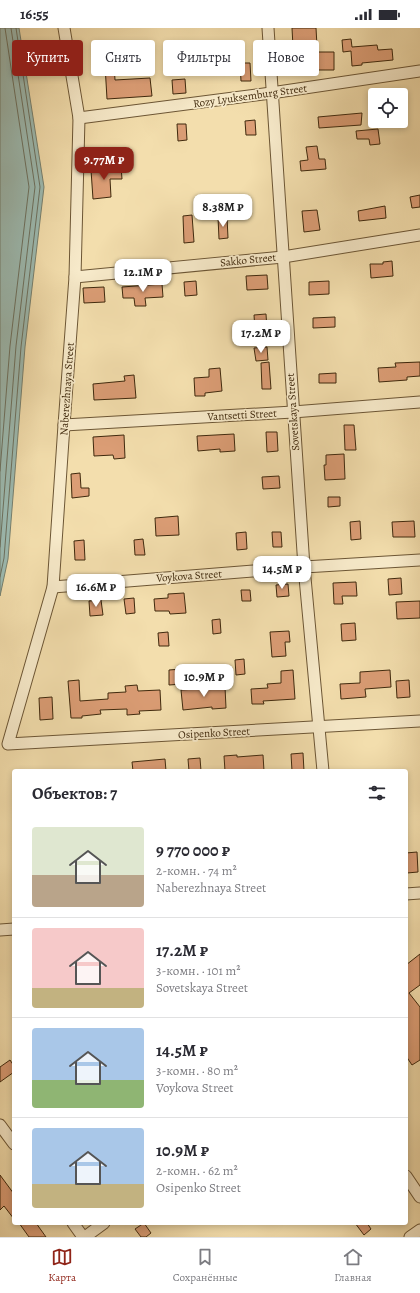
<!DOCTYPE html>
<html lang="ru">
<meta charset="utf-8">
<style>
body{margin:0;font-family:Alegreya,serif;background:#f2f2f3;color:#2b2b33;height:100vh;display:flex;flex-direction:column;font-size:15px;white-space:nowrap}
*{box-sizing:border-box;margin:0}
p{font-size:13px;color:#7c7c81}
.icon{flex:none;width:22px;height:22px;fill:none;stroke:currentColor;stroke-width:2;stroke-linecap:round;stroke-linejoin:round}
.map{position:relative;flex:1;overflow:hidden}
.panel{position:absolute;left:12px;top:741px;width:396px;height:456px;display:flex;flex-direction:column;background:#fff;border-radius:4px;box-shadow:0 2px 6px #0003}
.panel>*{flex:none}
.hud{position:absolute;left:12px;top:12px;width:396px;height:36px;display:flex;gap:8px}
.controls{position:absolute;left:368px;top:60px;display:grid;gap:8px}
.controls a{display:grid;place-items:center;width:40px;height:40px;border-radius:4px;background:#fff;box-shadow:0 2px 6px #0003;font-size:20px}
.price{position:absolute;translate:-50% -34px;padding:0 9px;border-radius:8px;background:#fff;color:#222;font-size:13px;line-height:26px;filter:drop-shadow(0 1px 2px #0008)}
.price::after{content:'';position:absolute;left:50%;top:24px;width:12px;height:9px;margin-left:-6px;background:inherit;clip-path:polygon(0 0,100% 0,50% 100%)}
.price.active{background:#8f2418;color:#fff}
ul{padding:0;list-style:none}
li{display:flex;align-items:center;gap:12px;height:100px;padding:0 20px}
li+li{border-top:1px solid #e1e1e2}
li span{display:grid;place-items:center;flex:none;width:112px;height:80px;border-radius:4px;color:#555}
li>.icon{margin-inline-start:auto}
span .icon{width:48px;height:48px;fill:#fffc;stroke-width:1}
li b{font-size:17px}
h2{display:flex;justify-content:space-between;align-items:center;height:48px;padding:0 20px;font-size:17px}
.chip{padding:0 14px;border-radius:4px;background:#fff;box-shadow:0 2px 6px #0003;font-size:14px;line-height:36px}
.chip.active{background:#8f2418;color:#fff}
.status{display:flex;justify-content:space-between;align-items:center;height:28px;padding:0 20px;background:#fff;direction:ltr}
.status svg{height:11px;fill:currentColor}
.tab-bar{display:flex;justify-content:space-around;align-items:center;height:56px;border-top:1px solid #e1e1e2;background:#fff;font-size:11px;color:#7c7c81}
.tab-bar a{display:grid;justify-items:center;gap:2px}
.tab-bar .active{color:#8f2418}
.map>svg:first-child{display:block}
.water{fill:#9dbbb2;stroke:#778170}
.lines{fill:none;stroke-linecap:round;stroke-linejoin:round}
.shore{stroke:#6e7260;stroke-width:1}
.building{fill:#db9d75;stroke:#3f290d}
.minor-casing{stroke:#6c5635;stroke-width:13}
.minor{stroke:#f7eaca;stroke-width:11}
.labels{text-anchor:middle;dominant-baseline:central;stroke-width:3.5;stroke-linejoin:round;paint-order:stroke}
.street-label{font-size:11px;fill:#3f290d;stroke:#f7eaca}
</style>
<div class="status"><b>16:55</b><svg viewBox="0 0 49 12"><path d="M0 12V9h3v3zM5 12V6h3v6zM10 12V3h3v9zM15 12V0h3v12zM26 1h20v11H26zM47 4h2v5h-2z"/></svg></div>
<div class="map">
<svg width="420" height="1209" viewBox="0 0 420 1209">
<rect width="100%" height="100%" fill="#f3dead"/>
<filter id="stains"><feTurbulence type="fractalNoise" baseFrequency=".005" numOctaves="4"/><feColorMatrix values="0 0 0 0 .2 0 0 0 0 .09 0 0 0 0 .02 0 0 0 .5 -.17"/></filter>
<radialGradient id="worn" r=".72"><stop offset=".6" stop-color="#630" stop-opacity="0"/><stop offset="1" stop-color="#630" stop-opacity=".3"/></radialGradient>
<!-- water -->
<path class="water" d="M 0,0 L 19,0 L 44,159 L 25,319 L 8,531 L 0,568 Z"/>
<g class="lines">
<!-- shore -->
<g class="shore">
<path d="M 0,443 L 10,318 L 29,159 L 5,0"/>
<path d="M 0,519 L 16,318 L 35,159 L 11,0"/>
<path d="M 0,549 L 4,530 L 21,319 L 40,159 L 16,0"/>
</g>
</g>
<!-- building -->
<g class="building">
<path d="M 292,0 L 316,0 L 317,18 L 293,19 Z"/>
<path d="M 351,11 L 352,19 L 377,17 L 378,22 L 392,21 L 393,32 L 362,35 L 362,37 L 352,38 L 351,23 L 343,24 L 342,12 Z"/>
<path d="M 313,24 L 334,24 L 334,42 L 314,42 Z"/>
<path d="M 240,35 L 250,35 L 251,53 L 241,53 Z"/>
<path d="M 114,36 L 115,52 L 150,50 L 152,68 L 107,71 L 105,37 Z"/>
<path d="M 185,51 L 186,65 L 173,66 L 172,52 Z"/>
<path d="M 362,85 L 361,97 L 319,100 L 318,89 Z"/>
<path d="M 255,92 L 256,107 L 246,107 L 245,93 Z"/>
<path d="M 177,96 L 186,96 L 187,112 L 178,113 Z"/>
<path d="M 378,101 L 380,116 L 370,117 L 369,111 L 357,111 L 356,103 Z"/>
<path d="M 317,118 L 319,131 L 325,131 L 326,141 L 301,143 L 300,133 L 308,132 L 306,119 Z"/>
<path d="M 121,138 L 122,151 L 110,151 L 111,169 L 93,171 L 91,142 L 112,141 L 112,139 Z"/>
<path d="M 420,167 L 420,179 L 412,180 L 410,169 Z"/>
<path d="M 385,178 L 386,190 L 359,193 L 358,183 Z"/>
<path d="M 317,182 L 320,202 L 304,204 L 302,183 Z"/>
<path d="M 192,187 L 194,214 L 184,215 L 183,188 Z"/>
<path d="M 218,189 L 227,189 L 228,210 L 219,211 Z"/>
<path d="M 392,233 L 393,248 L 371,250 L 370,236 L 383,236 L 383,234 Z"/>
<path d="M 267,247 L 268,261 L 247,262 L 246,248 Z"/>
<path d="M 196,253 L 197,267 L 185,268 L 184,254 Z"/>
<path d="M 329,253 L 329,266 L 309,267 L 309,254 Z"/>
<path d="M 162,256 L 163,269 L 145,270 L 146,278 L 135,278 L 134,270 L 123,270 L 122,259 Z"/>
<path d="M 104,259 L 105,274 L 84,275 L 83,260 Z"/>
<path d="M 266,286 L 267,301 L 255,302 L 254,287 Z"/>
<path d="M 335,289 L 335,299 L 313,300 L 313,290 Z"/>
<path d="M 267,319 L 268,332 L 256,333 L 254,320 Z"/>
<path d="M 269,334 L 271,361 L 262,361 L 261,335 Z"/>
<path d="M 420,334 L 420,348 L 407,349 L 407,352 L 379,354 L 378,340 L 396,339 L 395,335 Z"/>
<path d="M 220,340 L 222,363 L 205,365 L 205,368 L 195,368 L 194,350 L 209,349 L 209,341 Z"/>
<path d="M 336,345 L 336,355 L 319,355 L 319,346 Z"/>
<path d="M 134,347 L 136,370 L 94,372 L 93,356 L 125,353 L 124,348 Z"/>
<path d="M 344,397 L 354,397 L 356,422 L 345,422 Z"/>
<path d="M 266,404 L 277,404 L 278,423 L 267,424 Z"/>
<path d="M 234,406 L 235,423 L 220,424 L 220,421 L 198,423 L 197,408 Z"/>
<path d="M 124,407 L 125,430 L 114,431 L 113,427 L 94,428 L 93,409 Z"/>
<path d="M 344,426 L 345,451 L 325,452 L 324,437 L 326,437 L 326,427 Z"/>
<path d="M 80,445 L 81,460 L 89,460 L 89,468 L 72,470 L 71,446 Z"/>
<path d="M 279,448 L 280,460 L 263,461 L 262,449 Z"/>
<path d="M 328,469 L 340,469 L 340,478 L 328,479 Z"/>
<path d="M 178,488 L 179,507 L 156,508 L 155,490 Z"/>
<path d="M 360,493 L 361,511 L 351,512 L 350,494 Z"/>
<path d="M 414,493 L 415,509 L 393,509 L 392,494 Z"/>
<path d="M 246,504 L 247,521 L 237,522 L 236,505 Z"/>
<path d="M 272,504 L 281,504 L 282,519 L 273,519 Z"/>
<path d="M 143,511 L 145,527 L 135,527 L 134,512 Z"/>
<path d="M 84,512 L 85,532 L 75,532 L 74,513 Z"/>
<path d="M 401,550 L 402,566 L 389,567 L 388,551 Z"/>
<path d="M 356,554 L 357,568 L 342,568 L 343,576 L 334,576 L 333,555 Z"/>
<path d="M 288,556 L 289,568 L 277,569 L 276,557 Z"/>
<path d="M 241,562 L 250,562 L 251,573 L 242,573 Z"/>
<path d="M 184,565 L 186,585 L 170,586 L 169,583 L 155,583 L 154,571 L 168,570 L 168,566 Z"/>
<path d="M 134,570 L 135,585 L 126,586 L 124,571 Z"/>
<path d="M 101,572 L 103,587 L 90,588 L 89,573 Z"/>
<path d="M 420,573 L 420,590 L 397,591 L 396,574 Z"/>
<path d="M 220,591 L 221,605 L 213,606 L 212,592 Z"/>
<path d="M 355,595 L 356,612 L 342,613 L 341,596 Z"/>
<path d="M 289,603 L 290,614 L 285,614 L 286,628 L 272,629 L 270,604 Z"/>
<path d="M 168,604 L 169,618 L 159,618 L 158,605 Z"/>
<path d="M 244,631 L 245,646 L 236,647 L 235,632 Z"/>
<path d="M 182,641 L 183,656 L 169,657 L 169,642 Z"/>
<path d="M 293,642 L 295,671 L 263,673 L 264,676 L 252,676 L 251,661 L 268,660 L 267,656 L 281,655 L 281,643 Z"/>
<path d="M 390,642 L 391,659 L 365,661 L 366,669 L 341,671 L 340,656 L 360,655 L 360,644 Z"/>
<path d="M 79,652 L 80,673 L 108,671 L 108,665 L 126,664 L 125,658 L 137,657 L 138,663 L 160,662 L 161,682 L 139,683 L 140,686 L 127,687 L 127,681 L 100,682 L 101,686 L 82,688 L 82,690 L 71,690 L 68,653 Z"/>
<path d="M 409,652 L 410,669 L 397,670 L 396,653 Z"/>
<path d="M 225,659 L 226,680 L 212,681 L 212,679 L 183,682 L 181,662 Z"/>
<path d="M 52,669 L 53,691 L 40,692 L 39,670 Z"/>
<path d="M 303,725 L 304,743 L 292,743 L 291,726 Z"/>
<path d="M 237,727 L 237,729 L 263,727 L 264,743 L 225,743 L 224,728 Z"/>
<path d="M 200,730 L 201,743 L 189,743 L 188,731 Z"/>
<path d="M 165,731 L 166,743 L 133,743 L 132,734 Z"/>
<path d="M 417,824 L 418,844 L 407,845 L 406,825 Z"/>
<path d="M 420,926 L 420,957 L 409,965 L 420,979 L 420,1032 L 412,1037 L 406,1028 L 406,937 Z"/>
<path d="M 10,1032 L 14,1038 L 14,1044 L 0,1054 L 0,1039 Z"/>
<path d="M 0,1147 L 14,1166 L 14,1191 L 4,1178 L 0,1182 Z"/>
<path d="M 19,1195 L 36,1195 L 46,1209 L 29,1209 Z"/>
<path d="M 144,1195 L 151,1205 L 146,1209 L 141,1209 L 135,1201 Z"/>
<path d="M 355,1195 L 367,1195 L 371,1201 L 364,1207 Z"/>
</g>
<g class="lines">
<defs>
<g id="minor">
<path d="M 64,0 L 79,90 L 75,249 L 64,397 L 53,559 L 8,716 L 420,693"/>
<path d="M 268,0 L 304,539 L 323,743"/>
<path d="M 79,90 L 271,65 L 420,43"/>
<path d="M 75,249 L 283,229 L 420,207"/>
<path d="M 64,397 L 293,384 L 420,374"/>
<path d="M 53,559 L 304,539 L 420,532"/>
<path d="M 406,866 L 420,865"/>
<path d="M 0,902 L 14,901"/>
<path d="M 0,1097 L 14,1116"/>
<path d="M 406,1148 L 420,1169"/>
<path d="M 73,1195 L 83,1209"/>
<path d="M 85,1209 L 104,1195"/>
<path d="M 410,1209 L 420,1202"/>
</g>
</defs>
<!-- minor casing -->
<use href="#minor" class="minor-casing"/>
<!-- minor -->
<use href="#minor" class="minor"/>
</g>
<g class="labels">
<!-- street labels -->
<g class="street-label">
<text transform="translate(250 68) rotate(-8)">Rozy Lyuksemburg Street</text>
<text transform="translate(248 232) rotate(-6)">Sakko Street</text>
<text transform="translate(67 361) rotate(-86)">Naberezhnaya Street</text>
<text transform="translate(293 384) rotate(-94)">Sovetskaya Street</text>
<text transform="translate(242 387) rotate(-3)">Vantsetti Street</text>
<text transform="translate(189 548) rotate(-4)">Voykova Street</text>
<text transform="translate(214 705) rotate(-3)">Osipenko Street</text>
</g>
</g>
<rect width="100%" height="100%" filter="url(#stains)"/>
<rect width="100%" height="100%" fill="url(#worn)"/>
</svg>
<div class="controls">
<a><svg class="icon" aria-label="locate" viewBox="0 0 24 24"><circle cx="12" cy="12" r="6"/><path d="M12 2v4M12 18v4M2 12h4M18 12h4"/></svg></a>
</div>
<b class="price active" style="left:104px;top:153px">9.77M ₽</b>
<b class="price" style="left:223px;top:200px">8.38M ₽</b>
<b class="price" style="left:143px;top:265px">12.1M ₽</b>
<b class="price" style="left:261px;top:326px">17.2M ₽</b>
<b class="price" style="left:282px;top:562px">14.5M ₽</b>
<b class="price" style="left:96px;top:580px">16.6M ₽</b>
<b class="price" style="left:204px;top:670px">10.9M ₽</b>
<div class="hud">
<a class="chip active">Купить</a>
<a class="chip">Снять</a>
<a class="chip">Фильтры</a>
<a class="chip">Новое</a>
</div>
<section class="panel">
<h2>Объектов: 7<svg class="icon" aria-label="filters" viewBox="0 0 24 24"><path d="M4 7h16M4 17h16"/><circle cx="9" cy="7" r="2"/><circle cx="15" cy="17" r="2"/></svg></h2>
<ul>
<li><span style="background:linear-gradient(#dfe7d0 60%,#b9a48a 0)"><svg class="icon" aria-label="home" viewBox="0 0 24 24"><path d="M3 11l9-7 9 7M6 9v11h12V9"/></svg></span><div><b>9 770 000 ₽</b><p>2-комн. · 74 m²</p><p>Naberezhnaya Street</p></div></li>
<li><span style="background:linear-gradient(#f6c9c9 75%,#c2b280 0)"><svg class="icon" aria-label="home" viewBox="0 0 24 24"><path d="M3 11l9-7 9 7M6 9v11h12V9"/></svg></span><div><b>17.2M ₽</b><p>3-комн. · 101 m²</p><p>Sovetskaya Street</p></div></li>
<li><span style="background:linear-gradient(#a9c7e8 65%,#8fb573 0)"><svg class="icon" aria-label="home" viewBox="0 0 24 24"><path d="M3 11l9-7 9 7M6 9v11h12V9"/></svg></span><div><b>14.5M ₽</b><p>3-комн. · 80 m²</p><p>Voykova Street</p></div></li>
<li><span style="background:linear-gradient(#a9c7e8 70%,#c2b280 0)"><svg class="icon" aria-label="home" viewBox="0 0 24 24"><path d="M3 11l9-7 9 7M6 9v11h12V9"/></svg></span><div><b>10.9M ₽</b><p>2-комн. · 62 m²</p><p>Osipenko Street</p></div></li>
</ul>
</section>
</div>
<nav class="tab-bar">
<a class="active"><svg class="icon" aria-label="map" viewBox="0 0 24 24"><path d="M3 6l6-2 6 2 6-2v14l-6 2-6-2-6 2zM9 4v14M15 6v14"/></svg>Карта</a>
<a><svg class="icon" aria-label="saved" viewBox="0 0 24 24"><path d="M7 4h10v16l-5-4-5 4z"/></svg>Сохранённые</a>
<a><svg class="icon" aria-label="home" viewBox="0 0 24 24"><path d="M3 11l9-7 9 7M6 9v11h12V9"/></svg>Главная</a>
</nav>
